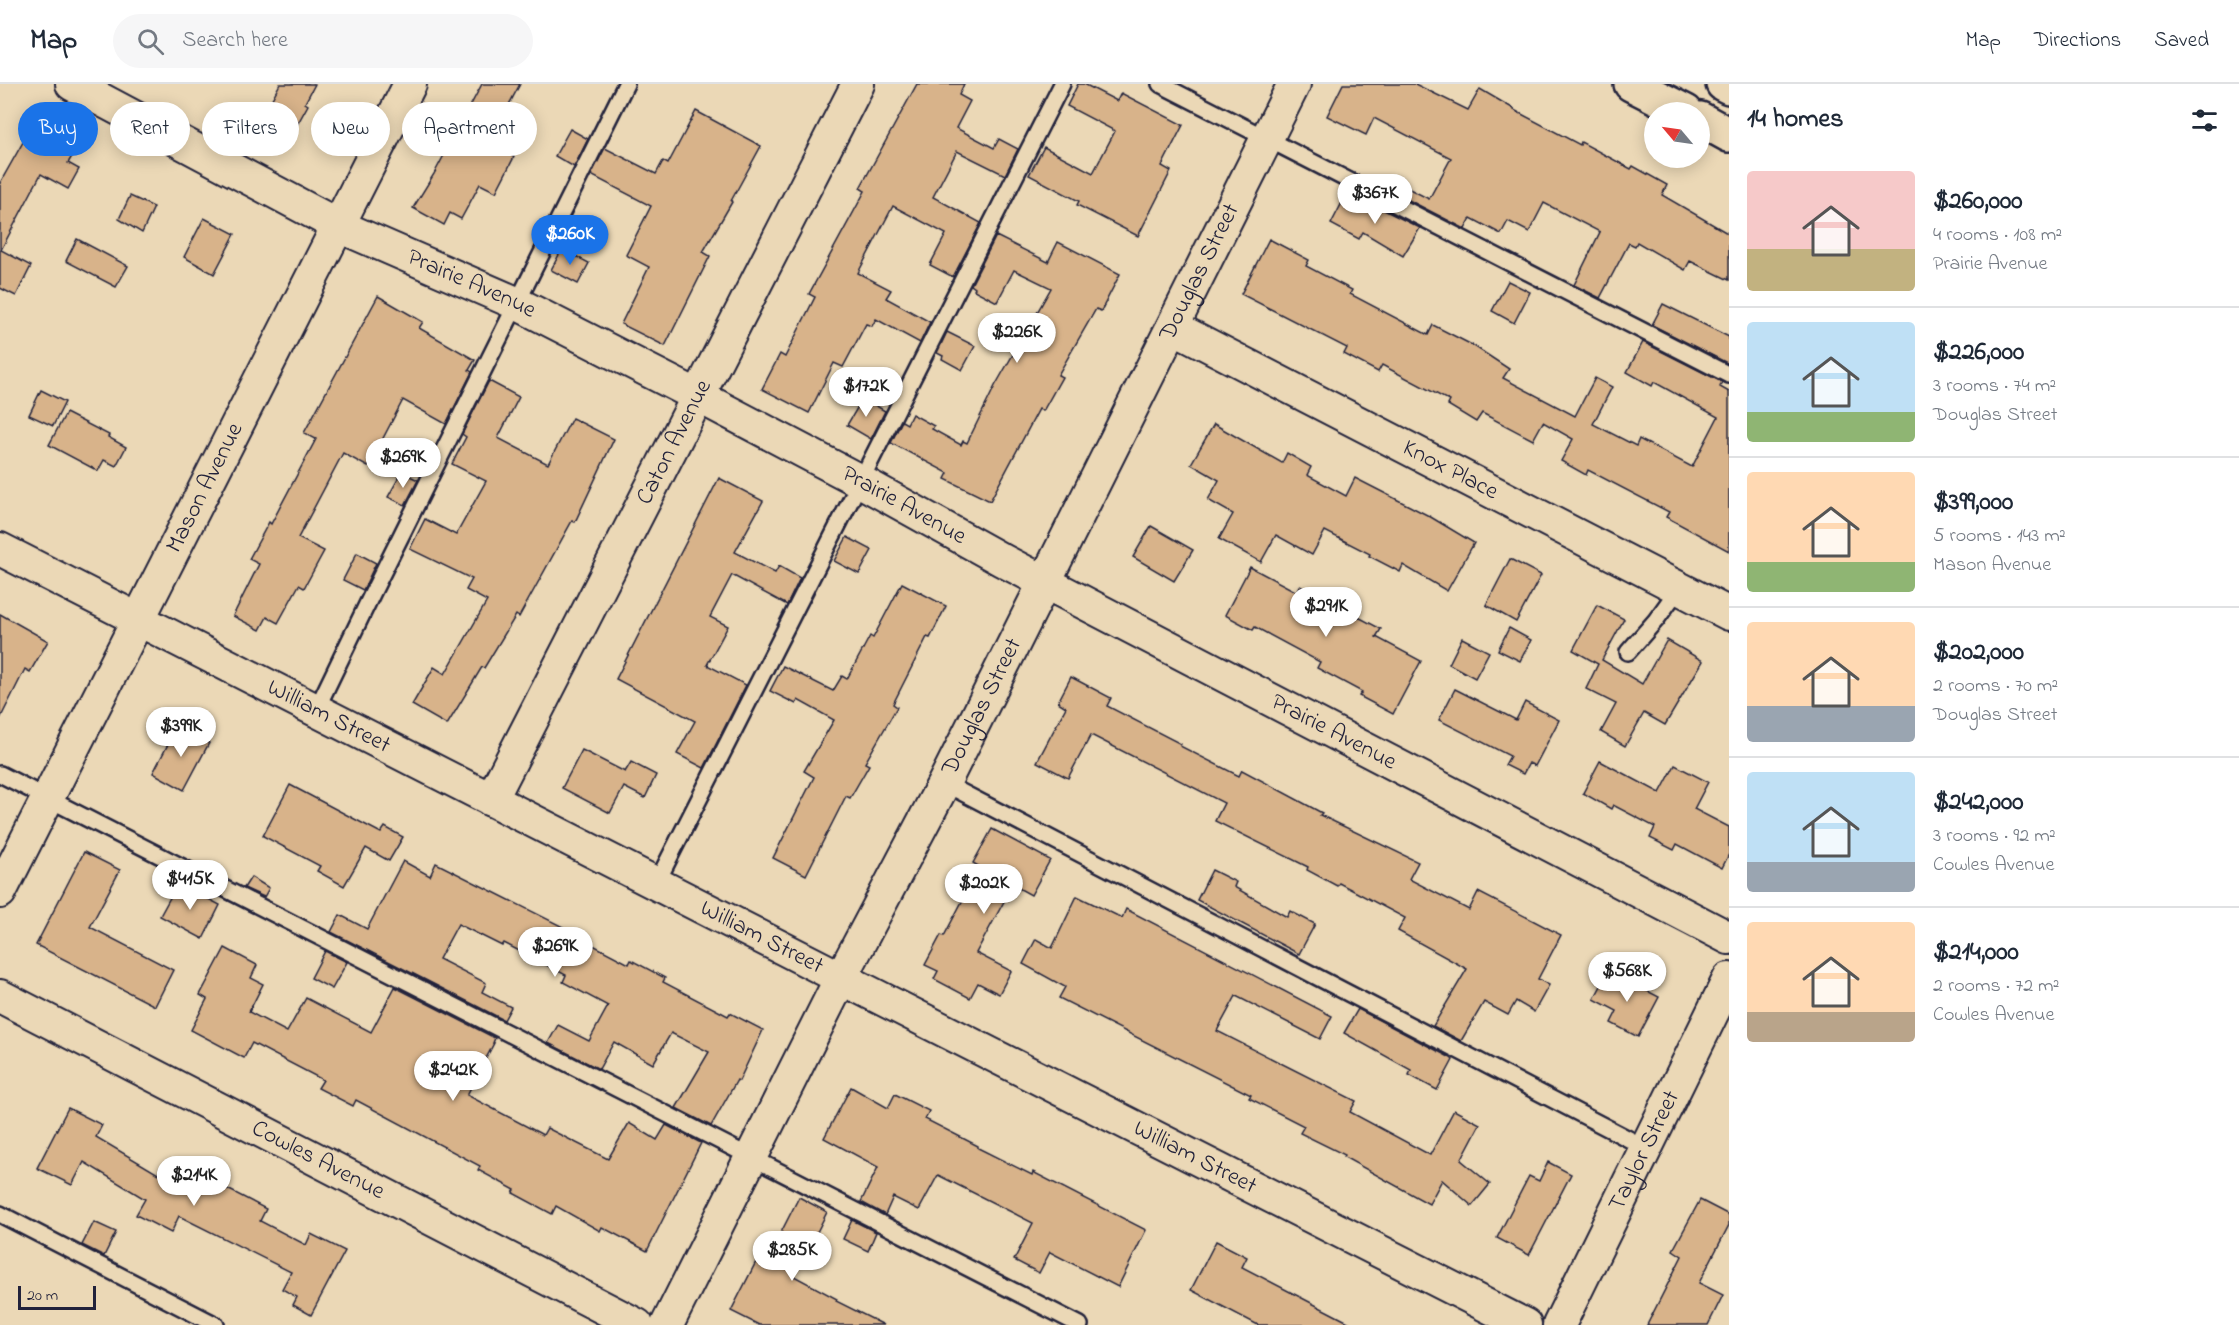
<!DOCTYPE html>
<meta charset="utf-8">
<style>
body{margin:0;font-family:"Indie Flower",sans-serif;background:#f6f6f7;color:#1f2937;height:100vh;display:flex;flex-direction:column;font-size:22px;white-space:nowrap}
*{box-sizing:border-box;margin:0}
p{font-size:20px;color:#747a83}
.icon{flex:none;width:33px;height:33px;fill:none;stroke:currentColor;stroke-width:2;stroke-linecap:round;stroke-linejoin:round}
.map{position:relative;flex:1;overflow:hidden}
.details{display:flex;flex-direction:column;background:#fff;width:510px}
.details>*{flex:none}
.guide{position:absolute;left:18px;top:18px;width:570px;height:54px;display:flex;gap:12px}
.needle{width:39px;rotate:299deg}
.controls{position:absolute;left:1644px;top:18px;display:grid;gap:12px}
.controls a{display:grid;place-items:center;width:66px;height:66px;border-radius:50%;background:#fff;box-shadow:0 3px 15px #0003;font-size:30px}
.scale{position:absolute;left:18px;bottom:15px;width:78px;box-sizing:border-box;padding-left:6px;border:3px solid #22223b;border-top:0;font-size:16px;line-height:21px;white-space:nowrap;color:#22223b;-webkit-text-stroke:4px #ebd8b6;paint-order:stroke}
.price{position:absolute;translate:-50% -51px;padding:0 14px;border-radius:21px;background:#fff;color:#222;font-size:20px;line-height:39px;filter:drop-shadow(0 2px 3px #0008)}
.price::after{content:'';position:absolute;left:50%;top:36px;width:18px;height:14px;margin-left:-9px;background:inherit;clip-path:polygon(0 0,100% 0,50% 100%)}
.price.on{background:#1a73e8;color:#fff}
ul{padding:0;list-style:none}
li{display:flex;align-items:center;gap:18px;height:150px;padding:0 18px}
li+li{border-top:2px solid #e0e1e3}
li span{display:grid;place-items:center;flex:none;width:168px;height:120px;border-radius:6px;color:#555}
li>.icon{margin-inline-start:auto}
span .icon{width:72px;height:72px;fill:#fffc;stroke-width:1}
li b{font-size:26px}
h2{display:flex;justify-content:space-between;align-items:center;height:72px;padding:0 18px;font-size:26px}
.tag{padding:0 21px;border-radius:27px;background:#fff;box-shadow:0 3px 15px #0003;font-size:21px;line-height:54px}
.tag.on{background:#1a73e8;color:#fff}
header{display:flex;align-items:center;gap:36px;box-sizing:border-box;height:84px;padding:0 30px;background:#fff;border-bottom:2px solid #e0e1e3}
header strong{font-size:28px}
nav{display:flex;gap:33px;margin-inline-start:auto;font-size:21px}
.search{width:420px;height:54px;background:#f6f6f7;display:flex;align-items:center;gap:15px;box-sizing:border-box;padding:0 21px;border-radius:33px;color:#747a83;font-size:22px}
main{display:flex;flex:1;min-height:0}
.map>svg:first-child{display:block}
.building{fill:#d8b38a;stroke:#22223b;stroke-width:1.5}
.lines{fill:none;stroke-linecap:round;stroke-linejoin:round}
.service-casing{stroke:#22223b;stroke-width:20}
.minor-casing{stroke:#22223b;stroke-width:36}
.secondary-casing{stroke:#22223b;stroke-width:38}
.service{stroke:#ebd8b6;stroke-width:15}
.minor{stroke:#ebd8b6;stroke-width:32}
.secondary{stroke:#ebd8b6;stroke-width:33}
.labels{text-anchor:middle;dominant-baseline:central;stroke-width:6;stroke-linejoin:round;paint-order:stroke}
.street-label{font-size:24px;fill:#22223b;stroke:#ebd8b6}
</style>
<header>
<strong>Map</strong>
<div class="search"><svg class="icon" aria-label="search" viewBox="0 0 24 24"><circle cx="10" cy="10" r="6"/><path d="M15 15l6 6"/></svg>Search here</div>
<nav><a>Map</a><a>Directions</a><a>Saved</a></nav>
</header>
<main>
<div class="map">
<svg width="1729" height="1241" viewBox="0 0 1729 1241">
<rect width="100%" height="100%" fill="#ebd8b6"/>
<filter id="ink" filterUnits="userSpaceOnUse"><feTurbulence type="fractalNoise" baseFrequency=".0167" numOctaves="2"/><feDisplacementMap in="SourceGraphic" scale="12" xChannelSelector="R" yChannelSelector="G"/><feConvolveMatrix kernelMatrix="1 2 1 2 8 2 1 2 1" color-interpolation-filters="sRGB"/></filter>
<g filter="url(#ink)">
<!-- building -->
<g class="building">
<path d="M 280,0 L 315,0 L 305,19 L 308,21 L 288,57 L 258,41 Z"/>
<path d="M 482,0 L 520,0 L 488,60 L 514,73 L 496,108 L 480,100 L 461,135 L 450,129 L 444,141 L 413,124 L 434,90 Z"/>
<path d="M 917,0 L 964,0 L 959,11 L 970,17 L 956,44 L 994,64 L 999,55 L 1018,65 L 1005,91 L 957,67 L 933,113 L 981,139 L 953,193 L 930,181 L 946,150 L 893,122 L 858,189 L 891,206 L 886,214 L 930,238 L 920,259 L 876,235 L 872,242 L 866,240 L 843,283 L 834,279 L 809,329 L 762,305 L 780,270 L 785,273 L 815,213 L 809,210 L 865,107 L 860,104 Z"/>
<path d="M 1078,0 L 1084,0 L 1117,17 L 1121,9 L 1183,41 L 1162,82 L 1171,87 L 1138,152 L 1077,121 L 1079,117 L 1029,91 L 1044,63 L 1093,89 L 1115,47 L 1067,22 Z"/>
<path d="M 1343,0 L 1415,0 L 1468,26 L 1480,5 L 1514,25 L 1514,26 L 1580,61 L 1581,58 L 1631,85 L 1633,82 L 1667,101 L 1662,111 L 1729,150 L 1729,196 L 1690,177 L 1685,186 L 1637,158 L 1635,162 L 1629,159 L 1600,214 L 1574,201 L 1600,148 L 1544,119 L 1529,148 L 1508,137 L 1501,150 L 1471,134 L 1465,145 L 1389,106 L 1394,97 L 1429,115 L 1451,74 L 1374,34 L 1366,51 L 1327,32 Z"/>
<path d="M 696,27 L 761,62 L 731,117 L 732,118 L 703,168 L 710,172 L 665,262 L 621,240 L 649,183 L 626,171 L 651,122 L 591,91 L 605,64 L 656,90 L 663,77 L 668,80 Z"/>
<path d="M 31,44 L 74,69 L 68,79 L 79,85 L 68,105 L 41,90 L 1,166 L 31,182 L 16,212 L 0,204 L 0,99 Z"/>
<path d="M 570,45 L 588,55 L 574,83 L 555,72 Z"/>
<path d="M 1346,111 L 1378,128 L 1380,124 L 1420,144 L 1403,172 L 1363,148 L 1359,155 L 1331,140 Z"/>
<path d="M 130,112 L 154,123 L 142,149 L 119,135 Z"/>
<path d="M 204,134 L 235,150 L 214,190 L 184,173 Z"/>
<path d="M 996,152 L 1048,178 L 1058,158 L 1120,190 L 1101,227 L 1096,225 L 1058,291 L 1062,293 L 1043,327 L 1039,325 L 990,417 L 945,395 L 948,389 L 891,359 L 902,337 L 907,340 L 912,330 L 934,342 L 932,345 L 961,361 L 963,357 L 967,359 L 995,302 L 1051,204 L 1014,186 L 997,218 L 974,206 L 975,204 L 971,201 Z"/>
<path d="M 77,155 L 128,182 L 116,203 L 66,177 Z"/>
<path d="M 1269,155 L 1309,176 L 1306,182 L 1352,206 L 1350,210 L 1428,251 L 1433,241 L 1474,262 L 1509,285 L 1503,294 L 1575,332 L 1595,294 L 1612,303 L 1593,340 L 1636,362 L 1639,355 L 1692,383 L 1718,333 L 1654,298 L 1652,302 L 1627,288 L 1643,258 L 1722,298 L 1720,303 L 1729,308 L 1729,467 L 1666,433 L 1669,428 L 1588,386 L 1586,391 L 1561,377 L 1573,355 L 1543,338 L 1533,356 L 1482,329 L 1476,338 L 1448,321 L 1450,317 L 1382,281 L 1378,288 L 1344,270 L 1347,264 L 1241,210 Z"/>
<path d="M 562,165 L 589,179 L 578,200 L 551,186 Z"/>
<path d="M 1508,197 L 1530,208 L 1514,239 L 1492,227 Z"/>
<path d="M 378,212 L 423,238 L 419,244 L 475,276 L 469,286 L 472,288 L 446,340 L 403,316 L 368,383 L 343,369 L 298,454 L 324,467 L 304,504 L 299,501 L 278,539 L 267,533 L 260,546 L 233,532 L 259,480 L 249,475 L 269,438 L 271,440 L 316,355 L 304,349 Z"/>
<path d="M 1663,220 L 1729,253 L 1729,280 L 1652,241 Z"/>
<path d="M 947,248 L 975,262 L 962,286 L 942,275 L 943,272 L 937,269 Z"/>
<path d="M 489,297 L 519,313 L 498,354 L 548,380 L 572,334 L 614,355 L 575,438 L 572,437 L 519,533 L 516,531 L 484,584 L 482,583 L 447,641 L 412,621 L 434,583 L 445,590 L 487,517 L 466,506 L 472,495 L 410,465 L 425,435 L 456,451 L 486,397 L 452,380 L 466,353 L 462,350 Z"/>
<path d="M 41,306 L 65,318 L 53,342 L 29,331 Z"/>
<path d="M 863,314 L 885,327 L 871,355 L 847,341 Z"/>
<path d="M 66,329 L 109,351 L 108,353 L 126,363 L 116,382 L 104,376 L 98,387 L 49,361 Z"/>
<path d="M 1214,340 L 1282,379 L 1287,369 L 1311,383 L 1307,391 L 1346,412 L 1355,394 L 1429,432 L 1474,459 L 1447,507 L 1403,481 L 1400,488 L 1369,472 L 1370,470 L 1325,447 L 1312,471 L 1276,451 L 1261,478 L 1219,455 L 1233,430 L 1208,416 L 1219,396 L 1191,380 Z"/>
<path d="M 402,388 L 418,396 L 405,421 L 388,413 Z"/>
<path d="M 719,394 L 763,417 L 735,468 L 775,489 L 779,482 L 800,494 L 787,521 L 732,491 L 710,533 L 728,542 L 707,581 L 746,601 L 704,684 L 677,670 L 695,637 L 616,595 Z"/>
<path d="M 1151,442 L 1193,466 L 1174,497 L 1133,473 Z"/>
<path d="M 847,453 L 872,466 L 859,490 L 834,477 Z"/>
<path d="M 357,469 L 376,479 L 363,506 L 343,496 Z"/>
<path d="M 1510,475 L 1541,491 L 1516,538 L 1486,521 Z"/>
<path d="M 1250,483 L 1297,508 L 1300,502 L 1381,545 L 1376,553 L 1421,577 L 1393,630 L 1359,612 L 1362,608 L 1317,584 L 1320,578 L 1255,543 L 1253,546 L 1225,531 Z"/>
<path d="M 902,499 L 946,522 L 930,554 L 927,553 L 893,620 L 897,623 L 865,679 L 869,681 L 850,714 L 846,712 L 806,791 L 773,774 L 814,693 L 804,687 L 834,636 L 798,616 L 796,620 L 770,607 L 783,582 L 833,607 L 842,592 L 847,595 L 870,552 L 873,554 Z"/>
<path d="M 1597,521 L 1624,535 L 1602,576 L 1642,600 L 1667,556 L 1703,577 L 1665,641 L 1644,629 L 1625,662 L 1601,648 L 1616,620 L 1586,605 L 1598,580 L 1573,566 Z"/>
<path d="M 0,530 L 48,557 L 30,588 L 25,585 L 0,635 Z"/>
<path d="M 1509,544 L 1531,556 L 1520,577 L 1498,566 Z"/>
<path d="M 1462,554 L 1489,568 L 1475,594 L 1449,580 Z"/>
<path d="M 1071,593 L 1111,614 L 1107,622 L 1181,660 L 1180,662 L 1239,692 L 1242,686 L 1322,729 L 1320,731 L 1418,778 L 1409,795 L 1469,826 L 1478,808 L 1561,851 L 1538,895 L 1549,901 L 1534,928 L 1516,917 L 1508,931 L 1484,918 L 1461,957 L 1433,942 L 1467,885 L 1398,847 L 1405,834 L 1339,799 L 1337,802 L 1307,786 L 1308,783 L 1215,737 L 1224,719 L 1091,651 L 1068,694 L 1037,678 L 1066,623 L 1058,618 Z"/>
<path d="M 1455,605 L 1516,636 L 1525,618 L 1559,636 L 1535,682 L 1529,679 L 1523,690 L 1505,681 L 1510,672 L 1439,636 Z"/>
<path d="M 177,643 L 209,659 L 184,706 L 153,689 Z"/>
<path d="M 582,666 L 625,688 L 631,678 L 656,691 L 645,714 L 624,703 L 610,729 L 562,704 Z"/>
<path d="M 1600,677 L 1660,709 L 1675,681 L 1708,698 L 1694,725 L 1729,743 L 1729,770 L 1722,784 L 1677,760 L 1674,766 L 1650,754 L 1655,743 L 1613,721 L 1611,725 L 1583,709 Z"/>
<path d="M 290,701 L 381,749 L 385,743 L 403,753 L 389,777 L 366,764 L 344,802 L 317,787 L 320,782 L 263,752 Z"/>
<path d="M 992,745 L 1050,776 L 1031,811 L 1013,801 L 976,869 L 1011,887 L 999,910 L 978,899 L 970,914 L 934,895 L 938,887 L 925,881 L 941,851 L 944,852 L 980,783 L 973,779 Z"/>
<path d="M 84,768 L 120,786 L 90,843 L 173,886 L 155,922 L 36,861 Z"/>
<path d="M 403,777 L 430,792 L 436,779 L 573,848 L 572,850 L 629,880 L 631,876 L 665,894 L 663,898 L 728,932 L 730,929 L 763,946 L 739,997 L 737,996 L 711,1042 L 676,1024 L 709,968 L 671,949 L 653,980 L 614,958 L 599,985 L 548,959 L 558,941 L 589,957 L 608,922 L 563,898 L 566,891 L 504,859 L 502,862 L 458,840 L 439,875 L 486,899 L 482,908 L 511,923 L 504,936 L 331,848 L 340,831 L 367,845 Z"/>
<path d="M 1212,786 L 1236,798 L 1234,803 L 1287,833 L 1290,827 L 1315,840 L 1299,870 L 1197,816 Z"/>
<path d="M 251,793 L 269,804 L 264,813 L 244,804 Z"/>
<path d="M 178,799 L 220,821 L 203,855 L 160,832 Z"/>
<path d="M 1077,812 L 1122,834 L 1126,825 L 1332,932 L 1320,955 L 1236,912 L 1217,947 L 1356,1017 L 1350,1028 L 1430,1071 L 1454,1026 L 1480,1040 L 1461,1076 L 1490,1100 L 1472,1122 L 1442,1096 L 1429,1120 L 1344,1073 L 1345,1071 L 1300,1049 L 1304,1042 L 1249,1014 L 1251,1011 L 1059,914 L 1065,903 L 1023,880 L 1036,855 L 1052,864 Z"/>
<path d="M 225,864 L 257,881 L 251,894 L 263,900 L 249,928 L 287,948 L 306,914 L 371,948 L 395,903 L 495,954 L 493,959 L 494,959 L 467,1011 L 543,1051 L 547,1044 L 608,1075 L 629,1039 L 657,1056 L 666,1041 L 701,1059 L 647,1167 L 602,1143 L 600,1147 L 556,1122 L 552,1130 L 513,1109 L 515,1106 L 478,1086 L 480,1082 L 356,1016 L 353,1022 L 318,1004 L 323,996 L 252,959 L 244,974 L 191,946 L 207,915 L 200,911 Z"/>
<path d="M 325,867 L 347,878 L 332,905 L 311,894 Z"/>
<path d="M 1609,887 L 1659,913 L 1638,953 L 1611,939 L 1617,927 L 1594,915 Z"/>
<path d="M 1358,925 L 1451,974 L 1453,976 L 1437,1006 L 1409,991 L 1411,986 L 1344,949 Z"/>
<path d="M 851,1003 L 888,1024 L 895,1010 L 929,1027 L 925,1035 L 978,1062 L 978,1064 L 1032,1091 L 1033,1088 L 1146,1146 L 1118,1203 L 1050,1168 L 1039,1189 L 1014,1176 L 1033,1139 L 938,1091 L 919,1126 L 893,1113 L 885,1131 L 861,1118 L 878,1083 L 824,1054 Z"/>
<path d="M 68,1024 L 102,1041 L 96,1053 L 158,1090 L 163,1080 L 212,1106 L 216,1099 L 266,1125 L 260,1137 L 306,1161 L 311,1150 L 345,1167 L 311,1231 L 293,1221 L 297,1213 L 282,1205 L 291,1188 L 179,1132 L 171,1149 L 136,1131 L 145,1115 L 84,1078 L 72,1101 L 37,1084 Z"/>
<path d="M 1548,1078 L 1571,1090 L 1529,1171 L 1497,1154 L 1529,1092 L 1539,1097 Z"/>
<path d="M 799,1113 L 827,1128 L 814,1154 L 811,1152 L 792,1191 L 837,1215 L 836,1217 L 884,1241 L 759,1241 L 731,1227 L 760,1170 L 768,1174 Z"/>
<path d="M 1700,1116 L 1729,1131 L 1729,1141 L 1699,1199 L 1723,1211 L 1708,1241 L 1647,1241 L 1682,1172 L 1673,1166 Z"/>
<path d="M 852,1136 L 876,1148 L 868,1167 L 843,1155 Z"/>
<path d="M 94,1138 L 116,1148 L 104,1172 L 82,1161 Z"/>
<path d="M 1216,1157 L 1247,1173 L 1242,1183 L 1354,1241 L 1258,1241 L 1191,1206 Z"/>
</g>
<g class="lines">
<defs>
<g id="service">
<path d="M 1160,0 L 1729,291"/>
<path d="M 1628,568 L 1656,536 L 1679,504"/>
<path d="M 316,626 L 373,508 L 626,0"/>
<path d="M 0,690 L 1080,1241"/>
<path d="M 944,699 L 1646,1064"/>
<path d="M 656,800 L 1062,0"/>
<path d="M 0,1130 L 216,1241"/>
</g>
<g id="minor">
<path id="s1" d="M 72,0 L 339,142 L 516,219 L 698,312 L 860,397 L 1002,476 L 1729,854"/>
<path id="s2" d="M 1173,243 L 1729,530"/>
<path id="s3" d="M 0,465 L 841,894 L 1525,1241"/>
<path id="s4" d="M 491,716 L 858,0"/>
<path id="s5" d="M 0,808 L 410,0"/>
<path id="s6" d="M 0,912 L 637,1241"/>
<path id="s7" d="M 667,1241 L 841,894 L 944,699 L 1294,0"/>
<path id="s8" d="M 1559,1241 L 1729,895"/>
</g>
<g id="secondary">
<path d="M 1631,0 L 1686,28"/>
<path d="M 1723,0 L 1729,3"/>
<path d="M 1700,35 L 1729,51"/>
</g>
</defs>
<!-- service casing -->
<use href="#service" class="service-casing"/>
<!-- minor casing -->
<use href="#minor" class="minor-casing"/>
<!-- secondary casing -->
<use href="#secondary" class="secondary-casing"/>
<!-- service -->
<use href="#service" class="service"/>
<!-- minor -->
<use href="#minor" class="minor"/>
<!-- secondary -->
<use href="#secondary" class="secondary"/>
</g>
</g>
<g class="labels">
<!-- street labels -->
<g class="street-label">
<text stroke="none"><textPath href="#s7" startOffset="1180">Douglas Street</textPath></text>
<text stroke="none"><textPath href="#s1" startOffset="447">Prairie Avenue</textPath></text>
<text stroke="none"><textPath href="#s4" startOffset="402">Caton Avenue</textPath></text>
<text stroke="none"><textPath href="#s2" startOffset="312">Knox Place</textPath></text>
<text stroke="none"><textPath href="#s5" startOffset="453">Mason Avenue</textPath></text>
<text stroke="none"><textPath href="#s1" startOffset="933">Prairie Avenue</textPath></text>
<text stroke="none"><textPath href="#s7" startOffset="694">Douglas Street</textPath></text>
<text stroke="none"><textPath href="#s3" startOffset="369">William Street</textPath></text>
<text stroke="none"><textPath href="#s1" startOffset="1419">Prairie Avenue</textPath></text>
<text stroke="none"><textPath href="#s3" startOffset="855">William Street</textPath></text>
<text stroke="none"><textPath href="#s8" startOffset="194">Taylor Street</textPath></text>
<text stroke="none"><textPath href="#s3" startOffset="1341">William Street</textPath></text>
<text stroke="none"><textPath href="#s6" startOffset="358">Cowles Avenue</textPath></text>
</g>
</g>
</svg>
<div class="controls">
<a><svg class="needle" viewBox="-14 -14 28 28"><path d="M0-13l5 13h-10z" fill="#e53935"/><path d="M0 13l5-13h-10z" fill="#747a83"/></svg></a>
</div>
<div class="scale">20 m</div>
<b class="price" style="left:1375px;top:141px">$367K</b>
<b class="price on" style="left:570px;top:182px">$260K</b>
<b class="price" style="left:1017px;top:280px">$226K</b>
<b class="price" style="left:866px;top:334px">$172K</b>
<b class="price" style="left:403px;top:405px">$269K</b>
<b class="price" style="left:1326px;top:554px">$291K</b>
<b class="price" style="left:181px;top:674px">$399K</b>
<b class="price" style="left:190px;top:827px">$415K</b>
<b class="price" style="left:984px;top:831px">$202K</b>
<b class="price" style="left:555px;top:894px">$269K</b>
<b class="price" style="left:1627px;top:919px">$568K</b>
<b class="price" style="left:453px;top:1018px">$242K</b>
<b class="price" style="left:194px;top:1123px">$214K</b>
<b class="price" style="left:792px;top:1198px">$285K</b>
<div class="guide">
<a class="tag on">Buy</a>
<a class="tag">Rent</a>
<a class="tag">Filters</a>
<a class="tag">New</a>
<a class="tag">Apartment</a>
</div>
</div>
<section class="details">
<h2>14 homes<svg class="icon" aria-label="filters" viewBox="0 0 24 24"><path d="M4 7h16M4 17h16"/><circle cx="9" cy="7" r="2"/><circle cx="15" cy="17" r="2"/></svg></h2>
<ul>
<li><span style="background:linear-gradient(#f6c9c9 65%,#c2b280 0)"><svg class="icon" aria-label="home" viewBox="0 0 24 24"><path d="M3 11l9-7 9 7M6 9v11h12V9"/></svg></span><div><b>$260,000</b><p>4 rooms · 108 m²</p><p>Prairie Avenue</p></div></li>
<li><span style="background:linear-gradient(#bfe0f5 75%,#8fb573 0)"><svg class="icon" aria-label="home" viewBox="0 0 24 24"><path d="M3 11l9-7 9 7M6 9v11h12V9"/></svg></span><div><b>$226,000</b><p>3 rooms · 74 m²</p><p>Douglas Street</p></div></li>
<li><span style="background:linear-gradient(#ffd9b3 75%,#8fb573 0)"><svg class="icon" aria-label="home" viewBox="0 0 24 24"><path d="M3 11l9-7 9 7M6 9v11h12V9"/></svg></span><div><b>$399,000</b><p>5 rooms · 143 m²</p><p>Mason Avenue</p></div></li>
<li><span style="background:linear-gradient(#ffd9b3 70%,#9aa5b1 0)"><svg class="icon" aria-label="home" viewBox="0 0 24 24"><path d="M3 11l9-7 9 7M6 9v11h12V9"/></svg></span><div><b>$202,000</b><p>2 rooms · 70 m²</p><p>Douglas Street</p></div></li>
<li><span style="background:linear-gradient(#bfe0f5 75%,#9aa5b1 0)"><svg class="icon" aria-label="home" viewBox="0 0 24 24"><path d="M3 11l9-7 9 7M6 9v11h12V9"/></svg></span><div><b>$242,000</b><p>3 rooms · 92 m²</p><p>Cowles Avenue</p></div></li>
<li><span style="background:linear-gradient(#ffd9b3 75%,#b9a48a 0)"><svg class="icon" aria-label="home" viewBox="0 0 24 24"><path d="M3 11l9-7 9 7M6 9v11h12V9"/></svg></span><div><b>$214,000</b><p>2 rooms · 72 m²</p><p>Cowles Avenue</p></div></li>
</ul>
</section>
</main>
